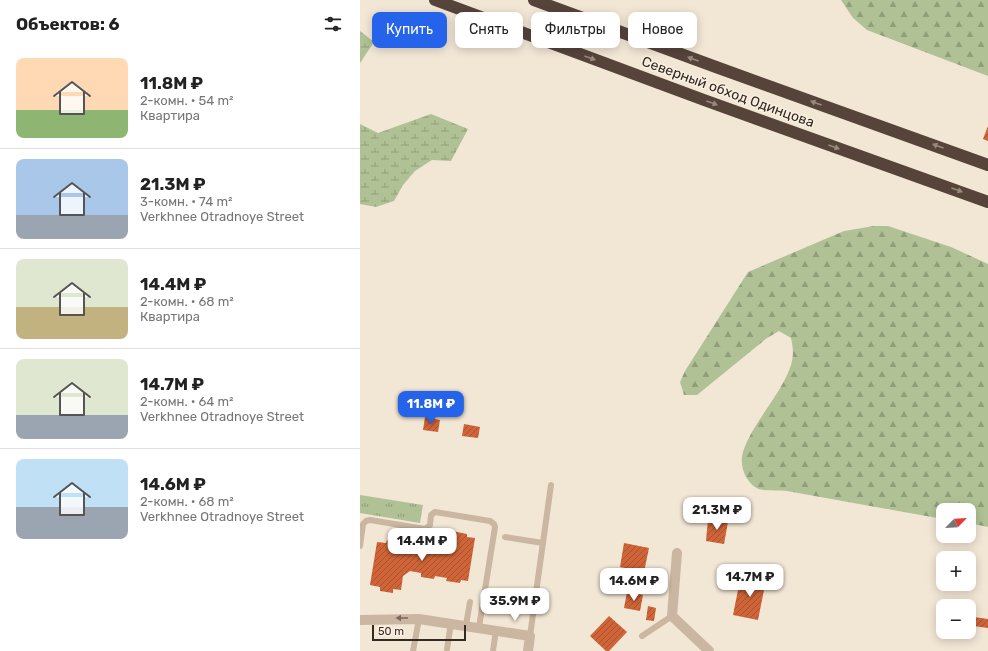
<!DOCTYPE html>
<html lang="ru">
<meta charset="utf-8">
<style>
body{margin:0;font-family:Rubik,sans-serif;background:#f6f6f6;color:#222;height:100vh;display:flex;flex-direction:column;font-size:15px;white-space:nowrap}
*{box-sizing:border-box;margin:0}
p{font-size:13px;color:#767676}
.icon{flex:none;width:22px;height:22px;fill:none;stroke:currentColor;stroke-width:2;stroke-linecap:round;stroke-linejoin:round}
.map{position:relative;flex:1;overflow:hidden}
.drawer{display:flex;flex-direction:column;background:#fff;width:360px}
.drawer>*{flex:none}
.guide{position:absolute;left:12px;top:12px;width:380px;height:36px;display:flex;gap:8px}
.needle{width:26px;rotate:66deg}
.tools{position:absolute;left:576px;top:503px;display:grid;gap:8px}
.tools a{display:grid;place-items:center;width:40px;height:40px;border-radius:8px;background:#fff;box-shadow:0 2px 10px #0003;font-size:20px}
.scale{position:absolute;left:12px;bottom:10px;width:94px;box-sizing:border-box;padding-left:4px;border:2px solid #342a24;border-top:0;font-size:11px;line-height:14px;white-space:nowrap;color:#342a24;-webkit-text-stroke:3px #faf0e1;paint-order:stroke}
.price{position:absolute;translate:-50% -34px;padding:0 9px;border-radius:8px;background:#fff;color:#222;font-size:13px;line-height:26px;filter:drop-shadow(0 1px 2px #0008)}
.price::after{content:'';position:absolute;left:50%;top:24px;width:12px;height:9px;margin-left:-6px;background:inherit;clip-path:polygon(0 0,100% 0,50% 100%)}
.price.on{background:#2563eb;color:#fff}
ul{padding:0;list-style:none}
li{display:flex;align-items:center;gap:12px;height:100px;padding:0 16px}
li+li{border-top:1px solid #e0e0e0}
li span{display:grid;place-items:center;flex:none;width:112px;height:80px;border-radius:8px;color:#555}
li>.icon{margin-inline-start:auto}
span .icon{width:48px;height:48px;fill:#fffc;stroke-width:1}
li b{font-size:17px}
h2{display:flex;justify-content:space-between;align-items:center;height:48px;padding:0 16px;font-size:17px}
.pill{padding:0 14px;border-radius:8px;background:#fff;box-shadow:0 2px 10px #0003;font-size:14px;line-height:36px}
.pill.on{background:#2563eb;color:#fff}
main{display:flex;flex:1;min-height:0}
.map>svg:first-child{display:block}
.grass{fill:url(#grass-tufts)}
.forest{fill:url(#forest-firs)}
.wetland{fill:url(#wetland-marsh)}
.building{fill:url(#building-hatch)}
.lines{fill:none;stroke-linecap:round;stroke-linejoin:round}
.lane{stroke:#cab6a1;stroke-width:6}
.street{stroke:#cab6a1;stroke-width:10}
.highway{stroke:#56443b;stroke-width:12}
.oneway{fill:#98897d}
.oneway2{fill:#78695c}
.labels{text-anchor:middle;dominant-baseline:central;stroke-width:3;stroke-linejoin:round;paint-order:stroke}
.street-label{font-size:14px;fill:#342a24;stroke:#faf0e1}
</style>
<main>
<section class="drawer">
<h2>Объектов: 6<svg class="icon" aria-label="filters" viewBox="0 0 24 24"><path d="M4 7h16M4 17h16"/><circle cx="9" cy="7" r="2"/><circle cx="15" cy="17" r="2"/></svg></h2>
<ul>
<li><span style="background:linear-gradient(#ffd9b3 65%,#8fb573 0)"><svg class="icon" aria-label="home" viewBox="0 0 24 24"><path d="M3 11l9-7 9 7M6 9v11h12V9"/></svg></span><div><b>11.8M ₽</b><p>2-комн. · 54 m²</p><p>Квартира</p></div></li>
<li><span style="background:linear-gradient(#a9c7e8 70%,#9aa5b1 0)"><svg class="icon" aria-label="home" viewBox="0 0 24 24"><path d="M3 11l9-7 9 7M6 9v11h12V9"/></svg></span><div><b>21.3M ₽</b><p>3-комн. · 74 m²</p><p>Verkhnee Otradnoye Street</p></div></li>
<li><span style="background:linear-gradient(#dfe7d0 60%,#c2b280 0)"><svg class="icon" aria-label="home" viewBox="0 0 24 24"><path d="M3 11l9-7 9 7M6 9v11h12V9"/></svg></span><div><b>14.4M ₽</b><p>2-комн. · 68 m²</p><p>Квартира</p></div></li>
<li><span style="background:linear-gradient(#dfe7d0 70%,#9aa5b1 0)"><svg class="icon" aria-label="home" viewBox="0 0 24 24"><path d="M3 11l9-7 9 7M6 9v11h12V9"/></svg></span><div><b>14.7M ₽</b><p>2-комн. · 64 m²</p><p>Verkhnee Otradnoye Street</p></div></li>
<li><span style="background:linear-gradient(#bfe0f5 60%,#9aa5b1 0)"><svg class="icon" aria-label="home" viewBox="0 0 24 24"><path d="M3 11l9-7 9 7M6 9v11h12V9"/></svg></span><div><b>14.6M ₽</b><p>2-комн. · 68 m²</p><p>Verkhnee Otradnoye Street</p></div></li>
</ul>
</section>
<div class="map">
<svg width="628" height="651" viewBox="0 0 628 651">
<defs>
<pattern id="grass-tufts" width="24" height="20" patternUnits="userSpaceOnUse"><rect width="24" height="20" fill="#b0c295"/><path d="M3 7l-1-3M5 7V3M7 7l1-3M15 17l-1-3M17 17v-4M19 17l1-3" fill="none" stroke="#909e79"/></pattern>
<pattern id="forest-firs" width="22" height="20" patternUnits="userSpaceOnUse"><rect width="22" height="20" fill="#b0c295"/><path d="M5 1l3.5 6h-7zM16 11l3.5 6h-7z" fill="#909e79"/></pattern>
<pattern id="wetland-marsh" width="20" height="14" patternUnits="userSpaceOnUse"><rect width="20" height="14" fill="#b0c295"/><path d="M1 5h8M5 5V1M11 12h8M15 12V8" fill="none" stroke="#909e79"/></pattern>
<pattern id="building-hatch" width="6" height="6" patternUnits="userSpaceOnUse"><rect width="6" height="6" fill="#ce6437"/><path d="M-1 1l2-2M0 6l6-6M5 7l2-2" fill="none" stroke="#a8532e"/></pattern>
</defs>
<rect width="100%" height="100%" fill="#f2e6d5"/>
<!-- grass -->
<path class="grass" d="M 0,495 L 63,505 L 60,523 L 0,513 Z"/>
<!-- forest -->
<g class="forest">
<path d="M 481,0 L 628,0 L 628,76 L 507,30 L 493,18 Z"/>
<path d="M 514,226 L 528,226 L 591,247 L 628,264 L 628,527 L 609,523 L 609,510 L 583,510 L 583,519 C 531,510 479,500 427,491 C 420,490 400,492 395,487 C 385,480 379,465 383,452 C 392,423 422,394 431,365 C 434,355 433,347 431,338 L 419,331 L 407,338 L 337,395 L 324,395 L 320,382 L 325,371 L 388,272 L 484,231 Z"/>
</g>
<!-- wetland -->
<g class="wetland">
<path d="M 0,31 L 14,42 L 0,63 Z"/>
<path d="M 71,114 L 108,129 L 91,161 L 72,160 L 55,171 L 43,185 L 34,201 L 16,207 L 0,204 L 0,124 L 18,133 Z"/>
</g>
<!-- building -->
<g class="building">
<path d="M 628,126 L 628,141 L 623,139 Z"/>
<path d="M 65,417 L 80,420 L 78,432 L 63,430 Z"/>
<path d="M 104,424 L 120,427 L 118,438 L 102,436 Z"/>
<path d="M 348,519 L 368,522 L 364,544 L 346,541 Z"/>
<path d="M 92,531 L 107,534 L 107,537 L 115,538 L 108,581 L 101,580 L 100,583 L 86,581 L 87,578 L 75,576 L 74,579 L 61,577 L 61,573 L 50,571 L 43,576 L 41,590 L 33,589 L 33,593 L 20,591 L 20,587 L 10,585 L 17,542 L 26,543 L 27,540 L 41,542 L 40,545 L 51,547 L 52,544 L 66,546 L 65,551 L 77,553 L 83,549 L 85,533 L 92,534 Z"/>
<path d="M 264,543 L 289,548 L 284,572 L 260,567 Z"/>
<path d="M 381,575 L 406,580 L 398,620 L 373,615 Z"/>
<path d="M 267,592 L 283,595 L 280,611 L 264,608 Z"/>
<path d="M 288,606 L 296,608 L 294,621 L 286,620 Z"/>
<path d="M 609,608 L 612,609 L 610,626 L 609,626 Z"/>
<path d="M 249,616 L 267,632 L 249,651 L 246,651 L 230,636 Z"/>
<path d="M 614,617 L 628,619 L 628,628 L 613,626 Z"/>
<path d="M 596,632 L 609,632 L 609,635 Z"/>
</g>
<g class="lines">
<!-- lane -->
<g class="lane">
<path d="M 145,537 L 183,543"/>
<path d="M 0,546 L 3,524 L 6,521 L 10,520 L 65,529 L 70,525 L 71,515 L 75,512 L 130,521 L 134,524 L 135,527 L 119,627"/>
<path d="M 106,625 L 110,602"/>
<path d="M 170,636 L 191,485"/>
<path d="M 282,636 L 312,616"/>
<path d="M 87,649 L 91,623"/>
<path d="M 53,651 L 59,619"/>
<path d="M 133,651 L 136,630"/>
</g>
<!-- street -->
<g class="street">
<path d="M 317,553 L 312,616 L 349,651"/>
<path d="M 0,620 L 59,619 L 170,636 L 168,651"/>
</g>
<!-- highway -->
<g class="highway">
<path d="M 75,0 L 344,100 L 628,202"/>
<path d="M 174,0 L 356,67 L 628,165"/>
</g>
</g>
<!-- one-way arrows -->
<defs><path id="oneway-solid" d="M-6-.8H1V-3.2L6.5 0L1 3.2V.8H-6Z"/></defs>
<g class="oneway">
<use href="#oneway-solid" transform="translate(230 58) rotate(20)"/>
<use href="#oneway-solid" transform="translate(333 59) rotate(-160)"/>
<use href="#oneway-solid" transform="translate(352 103) rotate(20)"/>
<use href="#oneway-solid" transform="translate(456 103) rotate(-160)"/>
<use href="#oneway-solid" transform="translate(578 146) rotate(-160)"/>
<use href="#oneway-solid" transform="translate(474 147) rotate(20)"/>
<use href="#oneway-solid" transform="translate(597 190) rotate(20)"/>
</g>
<use class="oneway2" href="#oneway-solid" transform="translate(42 618) rotate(-180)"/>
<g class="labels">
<!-- street labels -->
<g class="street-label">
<text transform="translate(368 92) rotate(20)">Северный обход Одинцова</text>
</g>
</g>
</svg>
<div class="tools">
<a><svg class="needle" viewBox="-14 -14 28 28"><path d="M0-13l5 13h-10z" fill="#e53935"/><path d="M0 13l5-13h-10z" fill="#767676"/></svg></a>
<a>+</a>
<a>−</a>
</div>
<div class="scale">50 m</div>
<b class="price on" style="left:71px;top:425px">11.8M ₽</b>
<b class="price" style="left:357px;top:531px">21.3M ₽</b>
<b class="price" style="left:62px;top:562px">14.4M ₽</b>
<b class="price" style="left:390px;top:598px">14.7M ₽</b>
<b class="price" style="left:274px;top:602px">14.6M ₽</b>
<b class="price" style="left:155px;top:622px">35.9M ₽</b>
<div class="guide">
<a class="pill on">Купить</a>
<a class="pill">Снять</a>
<a class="pill">Фильтры</a>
<a class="pill">Новое</a>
</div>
</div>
</main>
